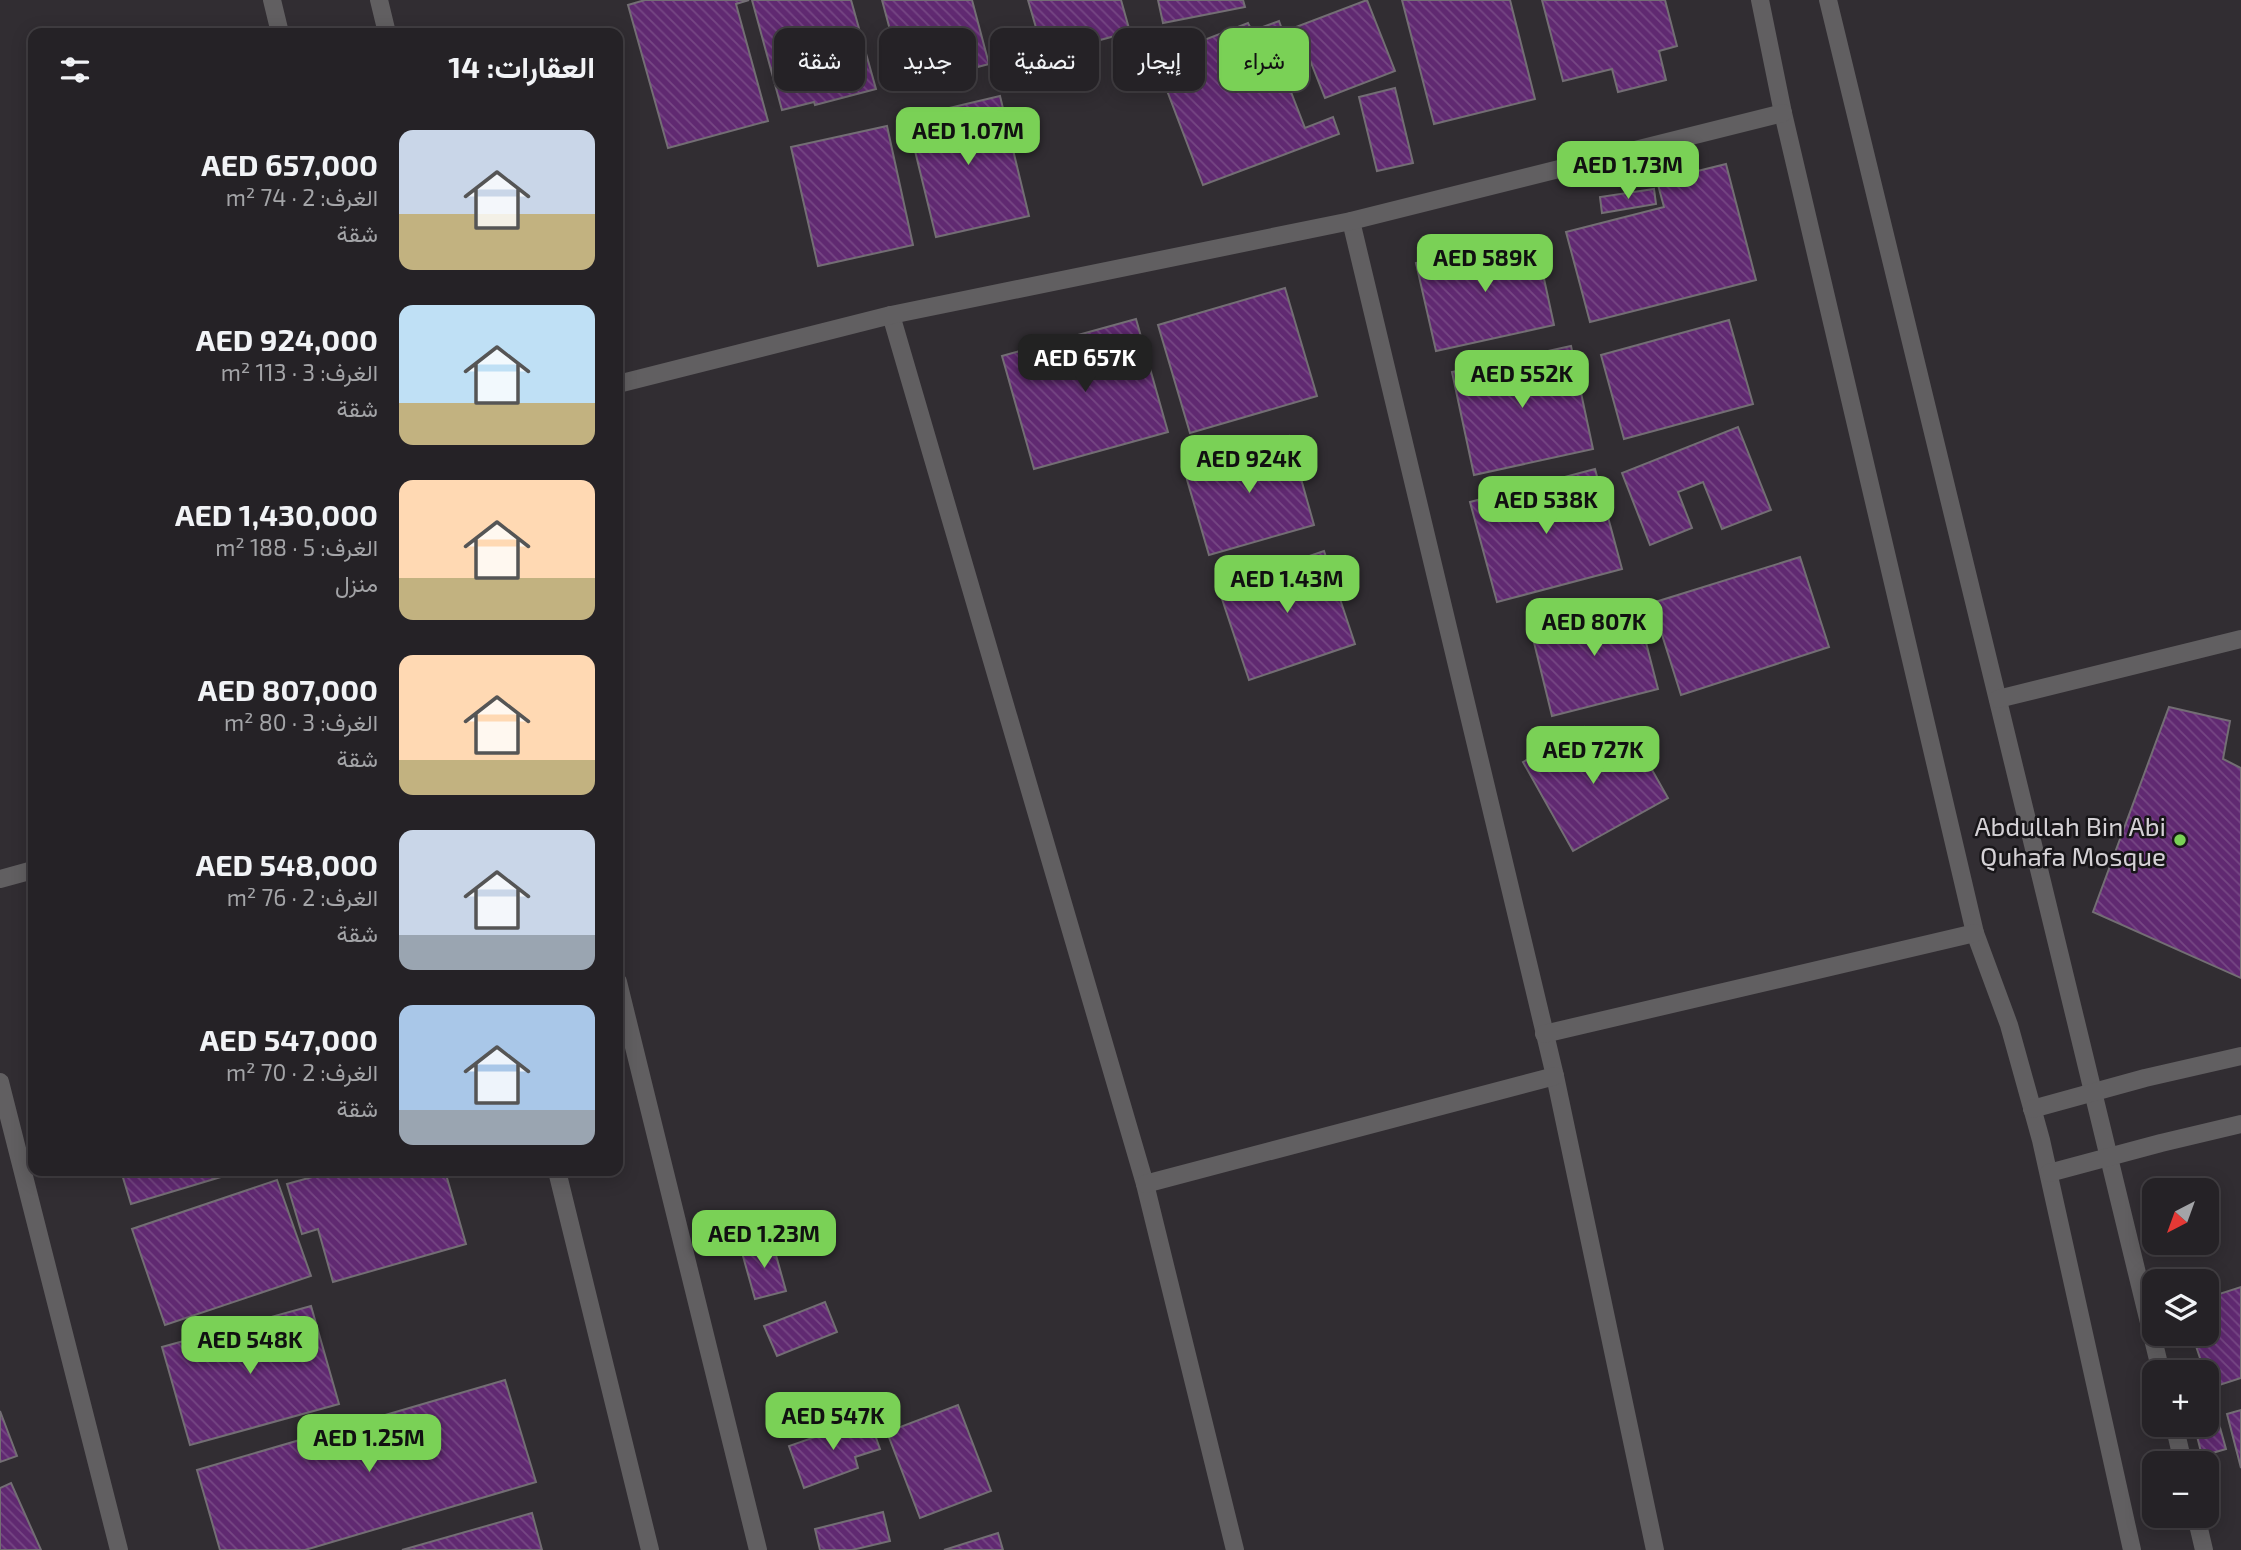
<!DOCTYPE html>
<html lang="ar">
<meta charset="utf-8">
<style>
body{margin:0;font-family:"Exo 2",Vazirmatn,sans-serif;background:#2d2a2e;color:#f1f3f6;direction:rtl;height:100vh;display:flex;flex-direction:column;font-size:26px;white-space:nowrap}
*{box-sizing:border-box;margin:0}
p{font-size:23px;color:#a3a4a7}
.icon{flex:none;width:38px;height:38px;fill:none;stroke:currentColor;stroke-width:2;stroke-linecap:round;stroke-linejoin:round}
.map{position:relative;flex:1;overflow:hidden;direction:ltr}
.sheet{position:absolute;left:28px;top:28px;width:595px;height:1148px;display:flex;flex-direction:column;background:#252226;border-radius:14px;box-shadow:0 4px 18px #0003,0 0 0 2px #423f43;direction:rtl}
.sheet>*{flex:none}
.top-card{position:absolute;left:644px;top:28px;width:665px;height:63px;direction:rtl;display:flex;gap:14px}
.needle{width:46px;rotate:221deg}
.fabs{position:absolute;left:2142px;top:1178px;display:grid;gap:14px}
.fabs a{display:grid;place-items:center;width:77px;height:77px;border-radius:14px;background:#252226;box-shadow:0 4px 18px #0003,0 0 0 2px #423f43;font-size:35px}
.price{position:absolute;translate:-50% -60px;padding:0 16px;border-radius:14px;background:#7ad156;color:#111;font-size:23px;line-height:46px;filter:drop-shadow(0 2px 4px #0008)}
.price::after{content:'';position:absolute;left:50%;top:42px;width:21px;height:16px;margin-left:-10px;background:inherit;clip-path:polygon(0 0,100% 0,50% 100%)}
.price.current{background:#222;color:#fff}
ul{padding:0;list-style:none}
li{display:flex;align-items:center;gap:21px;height:175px;padding:0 28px}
li span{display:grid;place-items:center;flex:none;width:196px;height:140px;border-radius:14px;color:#555}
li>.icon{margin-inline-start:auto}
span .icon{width:84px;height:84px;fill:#fffc;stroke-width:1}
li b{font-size:30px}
h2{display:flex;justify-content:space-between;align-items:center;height:84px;padding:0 28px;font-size:30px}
.chip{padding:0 24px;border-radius:14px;background:#252226;box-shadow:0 4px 18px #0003,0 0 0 2px #423f43;font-size:24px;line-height:63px}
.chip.current{background:#7ad156;color:#111}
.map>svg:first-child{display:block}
.building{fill:url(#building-back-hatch);stroke:#736e74;stroke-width:2}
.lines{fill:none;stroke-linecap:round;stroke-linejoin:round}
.minor{stroke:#615f61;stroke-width:18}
.tertiary{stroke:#615f61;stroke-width:18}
.poi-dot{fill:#7ad156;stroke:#181619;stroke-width:2.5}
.labels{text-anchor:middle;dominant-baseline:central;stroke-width:5;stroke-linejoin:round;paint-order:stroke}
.poi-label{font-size:26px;fill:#d4d1d5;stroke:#181619;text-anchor:end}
</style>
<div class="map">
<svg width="2241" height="1550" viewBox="0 0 2241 1550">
<defs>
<pattern id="building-back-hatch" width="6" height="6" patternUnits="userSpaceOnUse" patternTransform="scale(1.75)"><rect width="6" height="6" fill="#602971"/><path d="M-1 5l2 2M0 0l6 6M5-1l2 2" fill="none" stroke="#764784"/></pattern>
</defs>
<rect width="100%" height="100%" fill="#312d32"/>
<!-- building -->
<g class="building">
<path d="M 645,0 L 749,0 L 736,4 L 768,121 L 668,148 L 628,5 Z"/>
<path d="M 752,0 L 851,0 L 876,89 L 815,105 L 814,102 L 782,110 Z"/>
<path d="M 882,0 L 972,0 L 989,64 L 905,86 Z"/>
<path d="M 1028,0 L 1121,0 L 1130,32 L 1044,55 Z"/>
<path d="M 1158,0 L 1243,0 L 1245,7 L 1163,23 Z"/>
<path d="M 1367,0 L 1395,71 L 1325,98 L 1304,45 L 1277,56 L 1305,128 L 1333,117 L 1339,134 L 1203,185 L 1155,59 L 1248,23 L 1252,31 L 1279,21 L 1283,32 Z"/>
<path d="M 1402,0 L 1510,0 L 1535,99 L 1434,124 Z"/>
<path d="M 1542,0 L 1665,0 L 1677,46 L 1659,51 L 1666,80 L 1618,92 L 1612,69 L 1563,81 Z"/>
<path d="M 1395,88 L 1413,163 L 1377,171 L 1359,97 Z"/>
<path d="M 1000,96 L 1029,216 L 936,237 L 907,118 Z"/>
<path d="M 887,126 L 913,245 L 818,266 L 791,147 Z"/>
<path d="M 1726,164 L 1756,280 L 1590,322 L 1566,232 L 1664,207 L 1657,181 Z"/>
<path d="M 1654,189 L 1656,204 L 1602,213 L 1600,197 Z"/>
<path d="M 1535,237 L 1554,325 L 1436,351 L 1416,263 Z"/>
<path d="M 1285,288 L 1317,396 L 1190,433 L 1158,325 Z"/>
<path d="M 1136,319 L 1168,432 L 1034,469 L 1002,356 Z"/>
<path d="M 1729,320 L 1753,404 L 1624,439 L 1601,355 Z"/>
<path d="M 1571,346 L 1593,449 L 1474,475 L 1452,372 Z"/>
<path d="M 1738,427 L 1771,510 L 1722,529 L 1703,482 L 1678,492 L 1692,528 L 1650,545 L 1622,473 Z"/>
<path d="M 1289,436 L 1314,525 L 1209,555 L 1183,466 Z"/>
<path d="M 1595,469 L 1622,569 L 1497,602 L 1470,502 Z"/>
<path d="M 1324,551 L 1355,644 L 1249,680 L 1218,587 Z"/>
<path d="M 1800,557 L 1829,647 L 1681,695 L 1652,603 Z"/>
<path d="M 1635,600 L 1658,689 L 1552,716 L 1530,626 Z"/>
<path d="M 2169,707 L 2230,721 L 2223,759 L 2241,768 L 2241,978 L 2093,912 Z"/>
<path d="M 1584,727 L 1601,758 L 1635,740 L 1668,798 L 1573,851 L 1523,762 Z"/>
<path d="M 121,1171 L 241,1171 L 131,1204 Z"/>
<path d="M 334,1171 L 445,1171 L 466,1244 L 333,1282 L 318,1229 L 302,1234 L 287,1184 Z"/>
<path d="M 277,1180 L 311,1276 L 165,1325 L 132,1229 Z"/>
<path d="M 772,1241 L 786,1291 L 755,1299 L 741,1249 Z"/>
<path d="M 2241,1287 L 2241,1378 L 2210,1388 L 2192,1334 L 2207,1334 L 2207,1298 Z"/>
<path d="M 825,1302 L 837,1332 L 777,1356 L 764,1326 Z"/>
<path d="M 311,1306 L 339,1404 L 190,1445 L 162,1347 Z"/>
<path d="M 505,1380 L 536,1482 L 305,1550 L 220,1550 L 197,1470 Z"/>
<path d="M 2212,1399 L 2226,1449 L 2202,1456 L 2194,1424 L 2207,1424 L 2207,1401 Z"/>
<path d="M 958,1405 L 991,1491 L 920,1518 L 887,1432 Z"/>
<path d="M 2241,1410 L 2241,1468 L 2227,1414 Z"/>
<path d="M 0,1411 L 17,1456 L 0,1462 Z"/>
<path d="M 869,1418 L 880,1449 L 855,1457 L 858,1468 L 804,1488 L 789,1446 Z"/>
<path d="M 11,1483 L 41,1550 L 0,1550 L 0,1488 Z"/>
<path d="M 883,1512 L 890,1541 L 852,1550 L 820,1550 L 815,1529 Z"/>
<path d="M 532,1513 L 542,1550 L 402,1550 Z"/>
<path d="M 998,1533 L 1003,1550 L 944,1550 Z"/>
</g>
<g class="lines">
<!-- minor -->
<g class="minor">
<path d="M 1760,0 L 1783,113 L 1975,933 L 2009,1025 L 2041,1140 L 2132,1550"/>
<path d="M 1828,0 L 2161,1372"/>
<path d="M 1351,221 L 1555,1076 L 1655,1550"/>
<path d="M 891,315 L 1145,1184 L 1235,1550"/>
<path d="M 618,384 L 891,315 L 1351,221 L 1783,113"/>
<path d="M 1998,699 L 2241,639"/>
<path d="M 0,879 L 33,870"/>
<path d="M 1544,1034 L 1975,933"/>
<path d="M 0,1082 L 119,1550"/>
<path d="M 2032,1109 L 2145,1078 L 2241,1056"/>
<path d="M 2049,1173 L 2161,1143 L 2241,1124"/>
<path d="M 1145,1184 L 1555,1076"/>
<path d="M 2174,1424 L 2183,1463"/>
<path d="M 2196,1516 L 2204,1550"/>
</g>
<!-- tertiary -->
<g class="tertiary">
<path d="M 272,0 L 280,33"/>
<path d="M 379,0 L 387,33"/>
<path d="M 618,982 L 758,1550"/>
<path d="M 557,1171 L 650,1550"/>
</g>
</g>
<!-- markers -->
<circle class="poi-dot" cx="2180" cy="840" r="7"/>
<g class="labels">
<!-- poi labels -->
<g class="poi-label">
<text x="2166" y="825">Abdullah Bin Abi<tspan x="2166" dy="30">Quhafa Mosque</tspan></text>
</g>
</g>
</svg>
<div class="fabs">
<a><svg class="needle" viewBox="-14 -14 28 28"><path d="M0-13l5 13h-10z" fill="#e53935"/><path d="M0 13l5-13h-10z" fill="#a3a4a7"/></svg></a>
<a><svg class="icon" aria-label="layers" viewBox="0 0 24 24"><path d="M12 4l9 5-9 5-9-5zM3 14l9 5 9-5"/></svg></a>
<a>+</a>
<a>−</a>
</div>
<b class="price" style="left:968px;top:167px">AED 1.07M</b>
<b class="price" style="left:1628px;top:201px">AED 1.73M</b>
<b class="price" style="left:1485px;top:294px">AED 589K</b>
<b class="price current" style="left:1085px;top:394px">AED 657K</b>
<b class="price" style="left:1522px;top:410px">AED 552K</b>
<b class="price" style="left:1249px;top:495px">AED 924K</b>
<b class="price" style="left:1546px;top:536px">AED 538K</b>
<b class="price" style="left:1287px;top:615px">AED 1.43M</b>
<b class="price" style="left:1594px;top:658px">AED 807K</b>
<b class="price" style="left:1593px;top:786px">AED 727K</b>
<b class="price" style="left:764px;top:1270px">AED 1.23M</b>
<b class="price" style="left:250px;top:1376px">AED 548K</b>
<b class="price" style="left:833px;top:1452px">AED 547K</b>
<b class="price" style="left:369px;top:1474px">AED 1.25M</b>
<div class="top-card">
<a class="chip current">شراء</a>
<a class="chip">إيجار</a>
<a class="chip">تصفية</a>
<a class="chip">جديد</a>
<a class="chip">شقة</a>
</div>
<section class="sheet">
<h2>العقارات: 14<svg class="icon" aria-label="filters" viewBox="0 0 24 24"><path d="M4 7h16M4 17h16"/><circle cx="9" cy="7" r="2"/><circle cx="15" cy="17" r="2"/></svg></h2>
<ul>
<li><span style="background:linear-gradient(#c9d6e8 60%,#c2b280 0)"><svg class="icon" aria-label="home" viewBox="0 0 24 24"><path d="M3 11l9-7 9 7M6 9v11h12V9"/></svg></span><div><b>AED 657,000</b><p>الغرف: 2 · 74 m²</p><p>شقة</p></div></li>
<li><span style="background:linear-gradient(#bfe0f5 70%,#c2b280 0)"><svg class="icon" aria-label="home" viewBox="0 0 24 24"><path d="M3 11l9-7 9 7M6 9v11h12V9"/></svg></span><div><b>AED 924,000</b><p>الغرف: 3 · 113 m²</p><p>شقة</p></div></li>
<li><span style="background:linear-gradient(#ffd9b3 70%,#c2b280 0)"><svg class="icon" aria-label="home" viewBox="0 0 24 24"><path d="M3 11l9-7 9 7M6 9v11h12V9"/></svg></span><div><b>AED 1,430,000</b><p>الغرف: 5 · 188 m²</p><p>منزل</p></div></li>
<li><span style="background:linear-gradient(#ffd9b3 75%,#c2b280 0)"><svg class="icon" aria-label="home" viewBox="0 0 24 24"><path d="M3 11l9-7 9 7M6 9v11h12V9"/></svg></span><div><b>AED 807,000</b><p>الغرف: 3 · 80 m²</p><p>شقة</p></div></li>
<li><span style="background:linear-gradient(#c9d6e8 75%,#9aa5b1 0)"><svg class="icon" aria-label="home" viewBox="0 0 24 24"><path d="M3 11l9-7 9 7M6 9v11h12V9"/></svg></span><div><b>AED 548,000</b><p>الغرف: 2 · 76 m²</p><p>شقة</p></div></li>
<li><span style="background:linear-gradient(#a9c7e8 75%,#9aa5b1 0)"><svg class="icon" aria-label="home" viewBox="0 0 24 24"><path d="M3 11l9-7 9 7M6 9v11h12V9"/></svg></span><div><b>AED 547,000</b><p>الغرف: 2 · 70 m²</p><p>شقة</p></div></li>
</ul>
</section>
</div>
